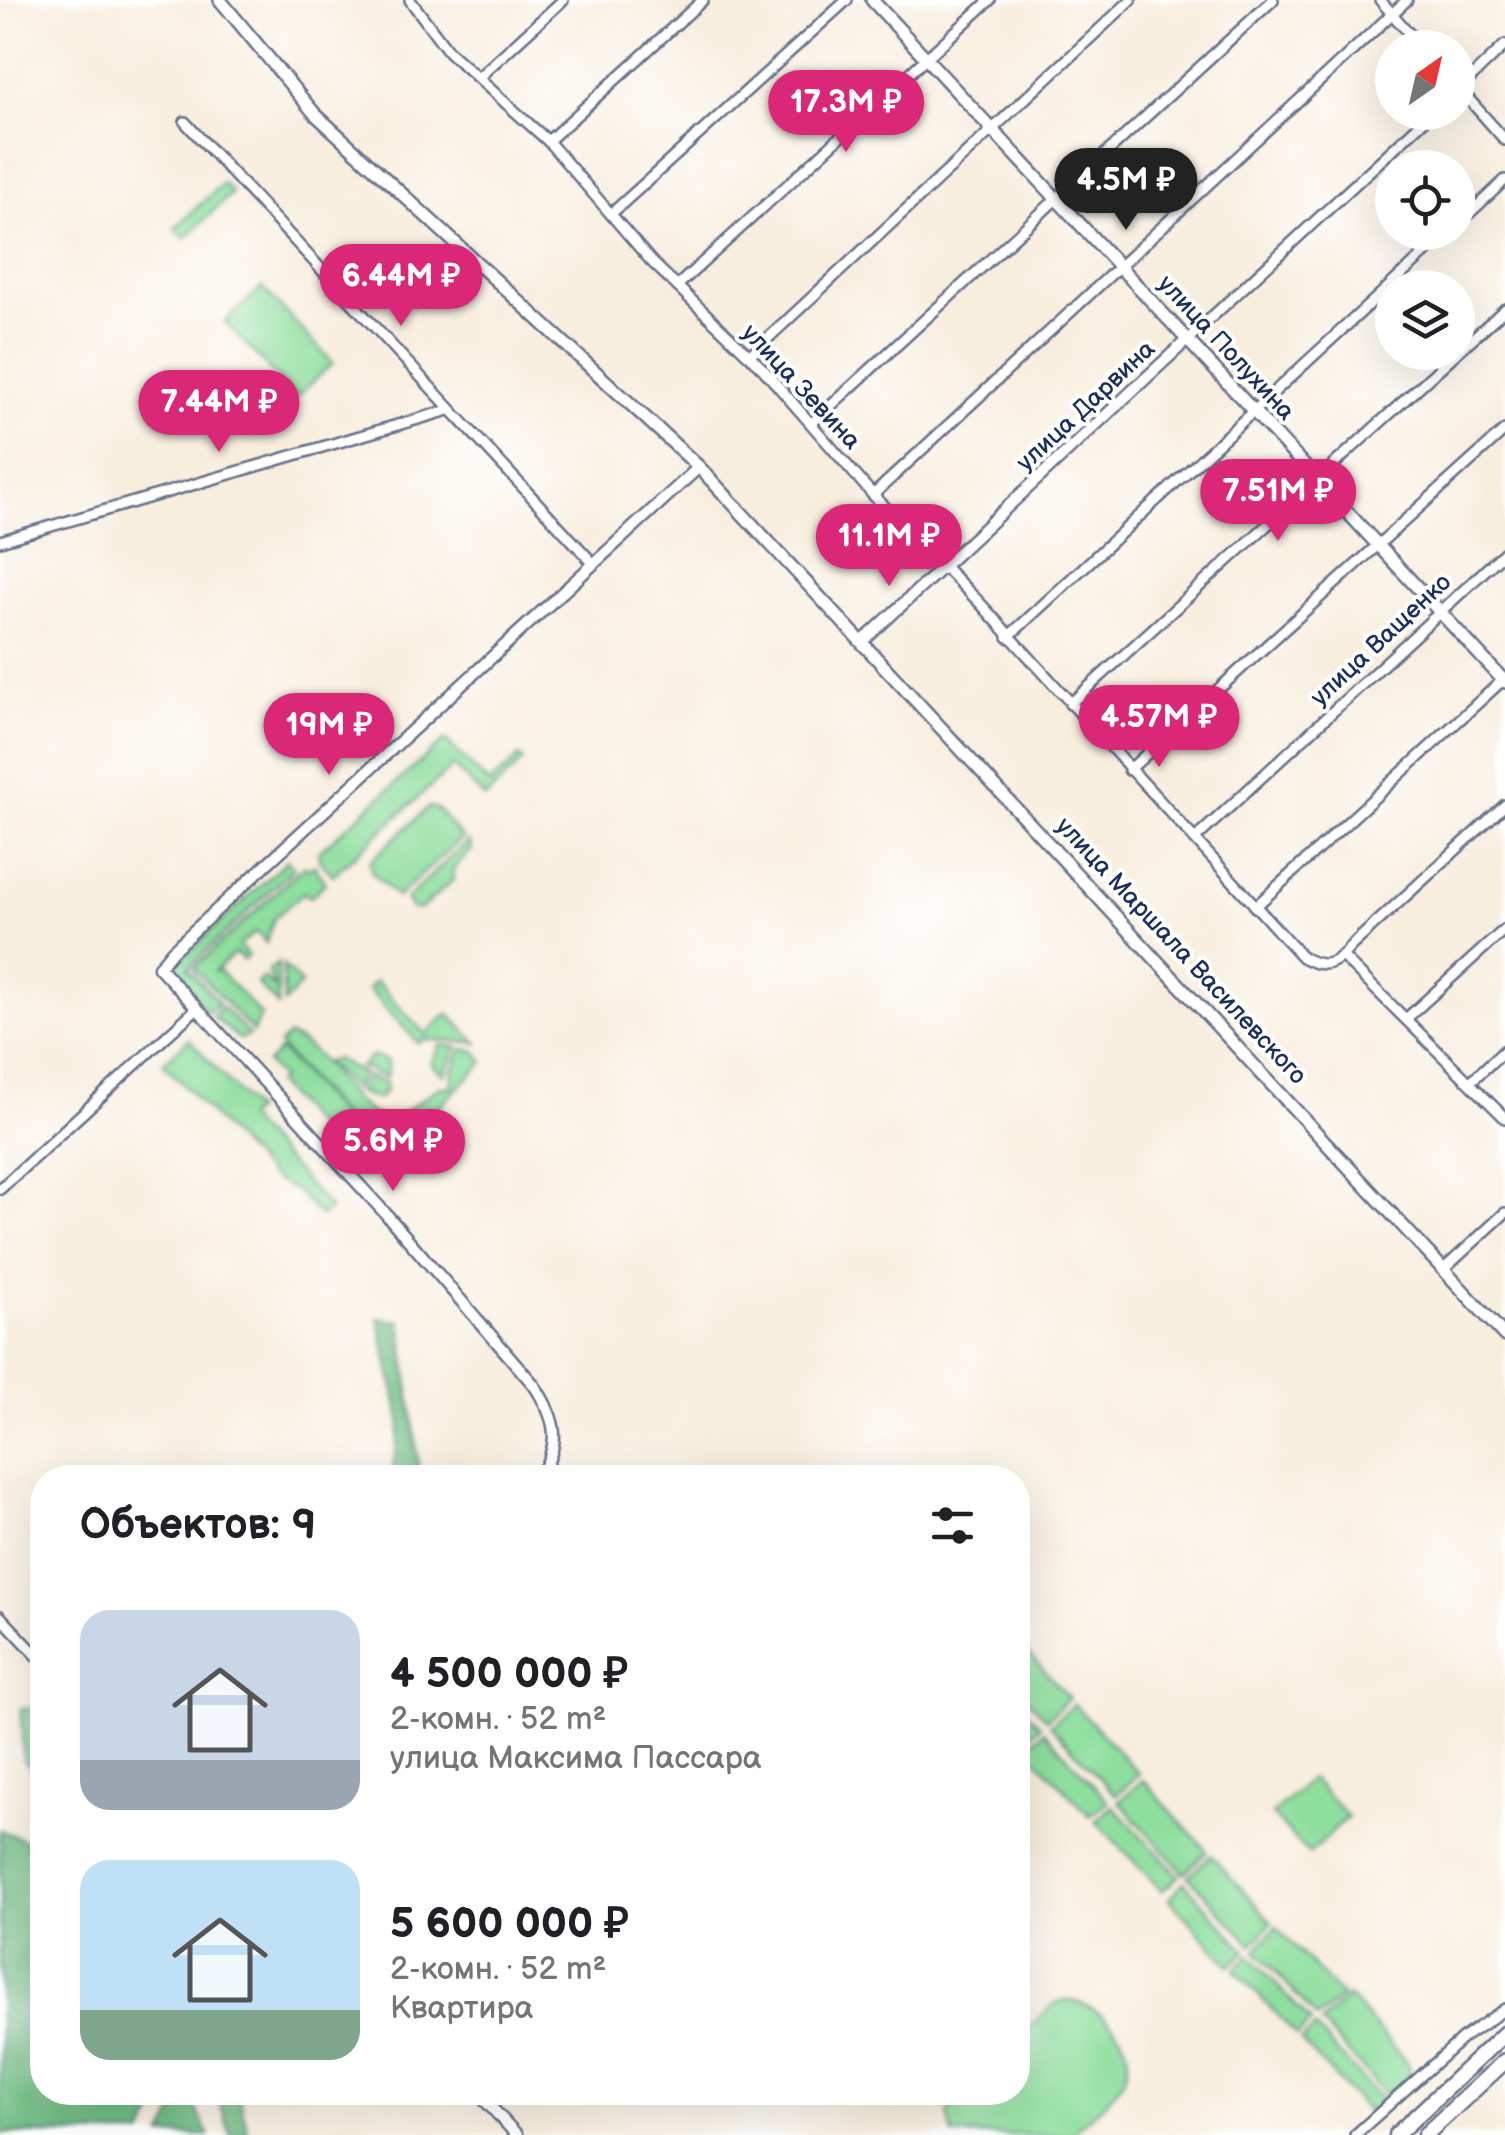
<!DOCTYPE html>
<html lang="ru">
<meta charset="utf-8">
<style>
body{margin:0;font-family:"Balsamiq Sans",sans-serif;background:#f6f6f6;color:#202124;height:100vh;display:flex;flex-direction:column;font-size:38px;white-space:nowrap}
*{box-sizing:border-box;margin:0}
p{font-size:32px;color:#757577}
.icon{flex:none;width:55px;height:55px;fill:none;stroke:currentColor;stroke-width:2;stroke-linecap:round;stroke-linejoin:round}
.map{position:relative;flex:1;overflow:hidden}
.details{position:absolute;left:30px;top:1465px;width:1000px;height:640px;display:flex;flex-direction:column;background:#fff;border-radius:40px;box-shadow:0 10px 40px #0002}
.details>*{flex:none}
.needle{width:65px;rotate:34deg}
.fabs{position:absolute;left:1375px;top:30px;display:grid;gap:20px}
.fabs a{display:grid;place-items:center;width:100px;height:100px;border-radius:50%;background:#fff;box-shadow:0 10px 40px #0002;font-size:50px}
.price{position:absolute;translate:-50% -85px;padding:0 22px;border-radius:35px;background:#db2777;color:#fff;font-size:32px;line-height:65px;filter:drop-shadow(0 2px 5px #0008)}
.price::after{content:'';position:absolute;left:50%;top:60px;width:30px;height:22px;margin-left:-15px;background:inherit;clip-path:polygon(0 0,100% 0,50% 100%)}
.price.on{background:#222;color:#fff}
ul{padding:0;list-style:none}
li{display:flex;align-items:center;gap:30px;height:250px;padding:0 50px}
li span{display:grid;place-items:center;flex:none;width:280px;height:200px;border-radius:30px;color:#555}
li>.icon{margin-inline-start:auto}
span .icon{width:120px;height:120px;fill:#fffc;stroke-width:1}
li b{font-size:42px}
h2{display:flex;justify-content:space-between;align-items:center;height:120px;padding:0 50px;font-size:42px}
.map>svg:first-child{display:block}
.green{fill:#8ede9d;stroke:#54867e;stroke-width:2.5}
.forest{fill:#72bd84;stroke:#467671;stroke-width:2.5}
.lines{fill:none;stroke-linecap:round;stroke-linejoin:round}
.minor-casing{stroke:#68728b;stroke-width:14}
.tertiary-casing{stroke:#68728b;stroke-width:15}
.secondary-casing{stroke:#68728b;stroke-width:16}
.trunk-casing{stroke:#68728b;stroke-width:19}
.minor{stroke:#fff;stroke-width:9}
.tertiary{stroke:#fff;stroke-width:10}
.secondary{stroke:#fff;stroke-width:11}
.trunk{stroke:#fff;stroke-width:14}
.labels{text-anchor:middle;dominant-baseline:central;stroke-width:8;stroke-linejoin:round;paint-order:stroke}
.street-label{font-size:25px;fill:#1b2f5e;stroke:#fff}
</style>
<div class="map">
<svg width="1505" height="2135" viewBox="0 0 1505 2135">
<rect width="100%" height="100%" fill="#fff"/>
<filter id="ink" filterUnits="userSpaceOnUse"><feTurbulence type="fractalNoise" baseFrequency=".01" numOctaves="2"/><feDisplacementMap in="SourceGraphic" scale="20" xChannelSelector="R" yChannelSelector="G"/><feConvolveMatrix kernelMatrix="1 2 1 2 8 2 1 2 1" color-interpolation-filters="sRGB"/></filter>
<filter id="wash" filterUnits="userSpaceOnUse"><feTurbulence type="fractalNoise" baseFrequency=".0048" numOctaves="4" result="noise"/><feDisplacementMap in="SourceGraphic" scale="40" xChannelSelector="R" yChannelSelector="G"/><feGaussianBlur stdDeviation="2.25" result="paint"/><feColorMatrix in="noise" values="0 0 0 0 0 0 0 0 0 0 0 0 0 0 0 0 0 1.4 0 .05"/><feComposite in="paint" operator="in"/></filter>
<g filter="url(#wash)">
<rect width="100%" height="100%" fill="#f8eede"/>
<!-- green -->
<g class="green">
<path d="M 223,183 L 232,193 L 185,239 L 175,228 Z"/>
<path d="M 262,287 L 333,363 L 296,398 L 225,322 Z"/>
<path d="M 445,740 L 489,784 L 519,757 L 523,761 L 485,798 L 453,766 L 333,875 L 319,860 L 318,852 Z"/>
<path d="M 429,807 L 437,809 L 462,838 L 397,897 L 371,871 L 370,861 Z"/>
<path d="M 468,841 L 472,850 L 453,869 L 453,880 L 421,909 L 412,909 L 406,899 Z"/>
<path d="M 287,860 L 294,868 L 188,968 L 219,1003 L 208,1012 L 177,977 L 177,964 Z"/>
<path d="M 314,865 L 325,883 L 311,897 L 303,893 L 274,918 L 266,943 L 256,932 L 239,945 L 248,956 L 244,960 L 235,953 L 213,973 L 218,970 L 261,1015 L 253,1032 L 194,968 L 304,866 L 308,869 Z"/>
<path d="M 278,963 L 278,1006 L 257,983 L 263,978 L 275,988 L 268,971 Z"/>
<path d="M 283,965 L 301,984 L 284,1003 Z"/>
<path d="M 376,981 L 425,1034 L 448,1014 L 478,1043 L 424,1039 L 418,1043 L 368,989 Z"/>
<path d="M 222,1007 L 249,1035 L 239,1039 L 212,1016 Z"/>
<path d="M 288,1036 C 324,1046 343,1102 378,1116 L 372,1123 L 373,1133 L 388,1139 L 399,1128 L 395,1118 L 438,1088 L 452,1086 L 452,1072 L 461,1049 L 476,1051 L 484,1062 L 383,1161 L 279,1045 Z"/>
<path d="M 189,1039 L 254,1110 L 246,1118 L 330,1208 L 321,1217 L 296,1191 L 270,1177 L 163,1063 Z"/>
<path d="M 440,1045 L 457,1047 L 444,1075 L 431,1064 Z"/>
<path d="M 280,1050 L 382,1162 L 367,1176 L 358,1174 L 276,1083 L 281,1079 L 267,1063 Z"/>
<path d="M 373,1056 L 388,1061 L 386,1078 L 360,1067 Z"/>
<path d="M 336,1059 L 363,1074 L 354,1089 L 325,1062 Z"/>
<path d="M 367,1076 L 386,1083 L 385,1092 L 377,1099 L 358,1092 Z"/>
<path d="M 1018,1642 L 1069,1698 L 1047,1719 L 1018,1689 Z"/>
<path d="M 1018,1702 L 1040,1726 L 1021,1744 L 1018,1741 Z"/>
<path d="M 1074,1704 L 1139,1774 L 1116,1795 L 1050,1725 Z"/>
<path d="M 1044,1731 L 1108,1801 L 1090,1816 L 1026,1748 Z"/>
<path d="M 1311,1778 L 1348,1817 L 1309,1854 L 1272,1814 Z"/>
<path d="M 1143,1780 L 1207,1851 L 1184,1873 L 1119,1801 Z"/>
<path d="M 1113,1806 L 1179,1876 L 1162,1891 L 1096,1821 Z"/>
<path d="M 1211,1855 L 1272,1922 L 1252,1945 L 1188,1876 Z"/>
<path d="M 1184,1882 L 1246,1951 L 1230,1966 L 1169,1899 Z"/>
<path d="M 1276,1927 L 1342,1997 L 1317,2018 L 1256,1951 Z"/>
<path d="M 1249,1955 L 1311,2022 L 1297,2036 L 1235,1970 Z"/>
<path d="M 1348,1996 L 1409,2065 L 1410,2075 L 1388,2097 L 1321,2023 Z"/>
<path d="M 1067,2000 C 1085,2002 1102,2013 1114,2027 C 1154,2072 1100,2106 1069,2135 L 953,2135 L 948,2113 L 957,2093 L 1018,2092 L 1018,2037 L 1055,2004 Z"/>
<path d="M 1315,2028 L 1383,2102 L 1372,2111 L 1366,2110 L 1301,2041 Z"/>
</g>
<!-- forest -->
<g class="forest">
<path d="M 378,1318 L 401,1321 L 420,1477 L 391,1477 L 401,1422 Z"/>
<path d="M 39,1707 L 42,1711 L 42,1779 L 23,1760 L 20,1709 Z"/>
<path d="M 0,1830 L 42,1847 L 42,2092 L 163,2093 L 144,2135 L 0,2133 Z"/>
<path d="M 185,2092 L 188,2093 L 209,2135 L 163,2135 Z"/>
<path d="M 216,2093 L 238,2093 L 249,2135 L 231,2135 Z"/>
</g>
</g>
<g filter="url(#ink)">
<g class="lines">
<defs>
<g id="minor">
<path d="M 410,0 L 449,52 L 548,141 L 651,261 L 763,369 L 873,495 L 979,602 L 1302,957 C 1325,970 1337,964 1351,946 L 1505,805"/>
<path d="M 1380,0 L 1422,48"/>
<path d="M 479,77 L 563,0"/>
<path d="M 1458,87 L 1505,140"/>
<path d="M 1458,90 L 1505,45"/>
<path d="M 185,122 L 592,562"/>
<path d="M 548,141 L 703,0"/>
<path d="M 612,213 L 847,0"/>
<path d="M 1458,224 L 1505,180"/>
<path d="M 677,286 L 990,0"/>
<path d="M 1187,340 L 1433,112"/>
<path d="M 750,355 L 1131,0"/>
<path d="M 812,423 L 1273,0"/>
<path d="M 873,495 L 1407,0"/>
<path d="M 0,541 L 449,410"/>
<path d="M 1008,637 L 1448,232"/>
<path d="M 1070,704 L 1505,309"/>
<path d="M 1129,770 L 1505,430"/>
<path d="M 1196,838 L 1505,552"/>
<path d="M 1255,907 L 1505,678"/>
<path d="M 1344,958 L 1505,1118"/>
<path d="M 1407,1018 L 1505,929"/>
<path d="M 1470,1082 L 1505,1050"/>
<path d="M 0,1189 L 195,1010"/>
<path d="M 1444,1269 L 1505,1213"/>
<path d="M 0,1616 L 42,1661"/>
<path d="M 1355,2135 L 1463,2038 L 1505,2009"/>
</g>
<g id="tertiary">
<path d="M 862,642 L 1187,340"/>
<path d="M 539,1478 C 562,1442 557,1420 534,1385 L 386,1214 L 159,967 L 172,951 L 699,467"/>
<path d="M 477,2092 L 517,2135"/>
</g>
<g id="secondary">
<path d="M 220,0 L 315,114 L 699,467 L 1505,1336"/>
<path d="M 872,0 L 1505,682"/>
</g>
<g id="trunk">
<path d="M 1396,2135 L 1505,2033"/>
<path d="M 1425,2135 L 1505,2061"/>
</g>
</defs>
<!-- minor casing -->
<use href="#minor" class="minor-casing"/>
<!-- tertiary casing -->
<use href="#tertiary" class="tertiary-casing"/>
<!-- secondary casing -->
<use href="#secondary" class="secondary-casing"/>
<!-- trunk casing -->
<use href="#trunk" class="trunk-casing"/>
<!-- minor -->
<use href="#minor" class="minor"/>
<!-- tertiary -->
<use href="#tertiary" class="tertiary"/>
<!-- secondary -->
<use href="#secondary" class="secondary"/>
<!-- trunk -->
<use href="#trunk" class="trunk"/>
</g>
</g>
<g class="labels">
<!-- street labels -->
<g class="street-label">
<text transform="translate(1226 348) rotate(47)">улица Полухина</text>
<text transform="translate(801 387) rotate(47)">улица Зевина</text>
<text transform="translate(1086 406) rotate(-43)">улица Дарвина</text>
<text transform="translate(1381 640) rotate(-43)">улица Ващенко</text>
<text transform="translate(1181 951) rotate(47)">улица Маршала Василевского</text>
</g>
</g>
</svg>
<div class="fabs">
<a><svg class="needle" viewBox="-14 -14 28 28"><path d="M0-13l5 13h-10z" fill="#e53935"/><path d="M0 13l5-13h-10z" fill="#757577"/></svg></a>
<a><svg class="icon" aria-label="locate" viewBox="0 0 24 24"><circle cx="12" cy="12" r="6"/><path d="M12 2v4M12 18v4M2 12h4M18 12h4"/></svg></a>
<a><svg class="icon" aria-label="layers" viewBox="0 0 24 24"><path d="M12 4l9 5-9 5-9-5zM3 14l9 5 9-5"/></svg></a>
</div>
<b class="price" style="left:846px;top:155px">17.3M ₽</b>
<b class="price on" style="left:1126px;top:233px">4.5M ₽</b>
<b class="price" style="left:401px;top:329px">6.44M ₽</b>
<b class="price" style="left:219px;top:455px">7.44M ₽</b>
<b class="price" style="left:1278px;top:544px">7.51M ₽</b>
<b class="price" style="left:889px;top:589px">11.1M ₽</b>
<b class="price" style="left:1159px;top:770px">4.57M ₽</b>
<b class="price" style="left:329px;top:778px">19M ₽</b>
<b class="price" style="left:393px;top:1194px">5.6M ₽</b>
<section class="details">
<h2>Объектов: 9<svg class="icon" aria-label="filters" viewBox="0 0 24 24"><path d="M4 7h16M4 17h16"/><circle cx="9" cy="7" r="2"/><circle cx="15" cy="17" r="2"/></svg></h2>
<ul>
<li><span style="background:linear-gradient(#c9d6e8 75%,#9aa5b1 0)"><svg class="icon" aria-label="home" viewBox="0 0 24 24"><path d="M3 11l9-7 9 7M6 9v11h12V9"/></svg></span><div><b>4 500 000 ₽</b><p>2-комн. · 52 m²</p><p>улица Максима Пассара</p></div></li>
<li><span style="background:linear-gradient(#bfe0f5 75%,#7fa58c 0)"><svg class="icon" aria-label="home" viewBox="0 0 24 24"><path d="M3 11l9-7 9 7M6 9v11h12V9"/></svg></span><div><b>5 600 000 ₽</b><p>2-комн. · 52 m²</p><p>Квартира</p></div></li>
</ul>
</section>
</div>
